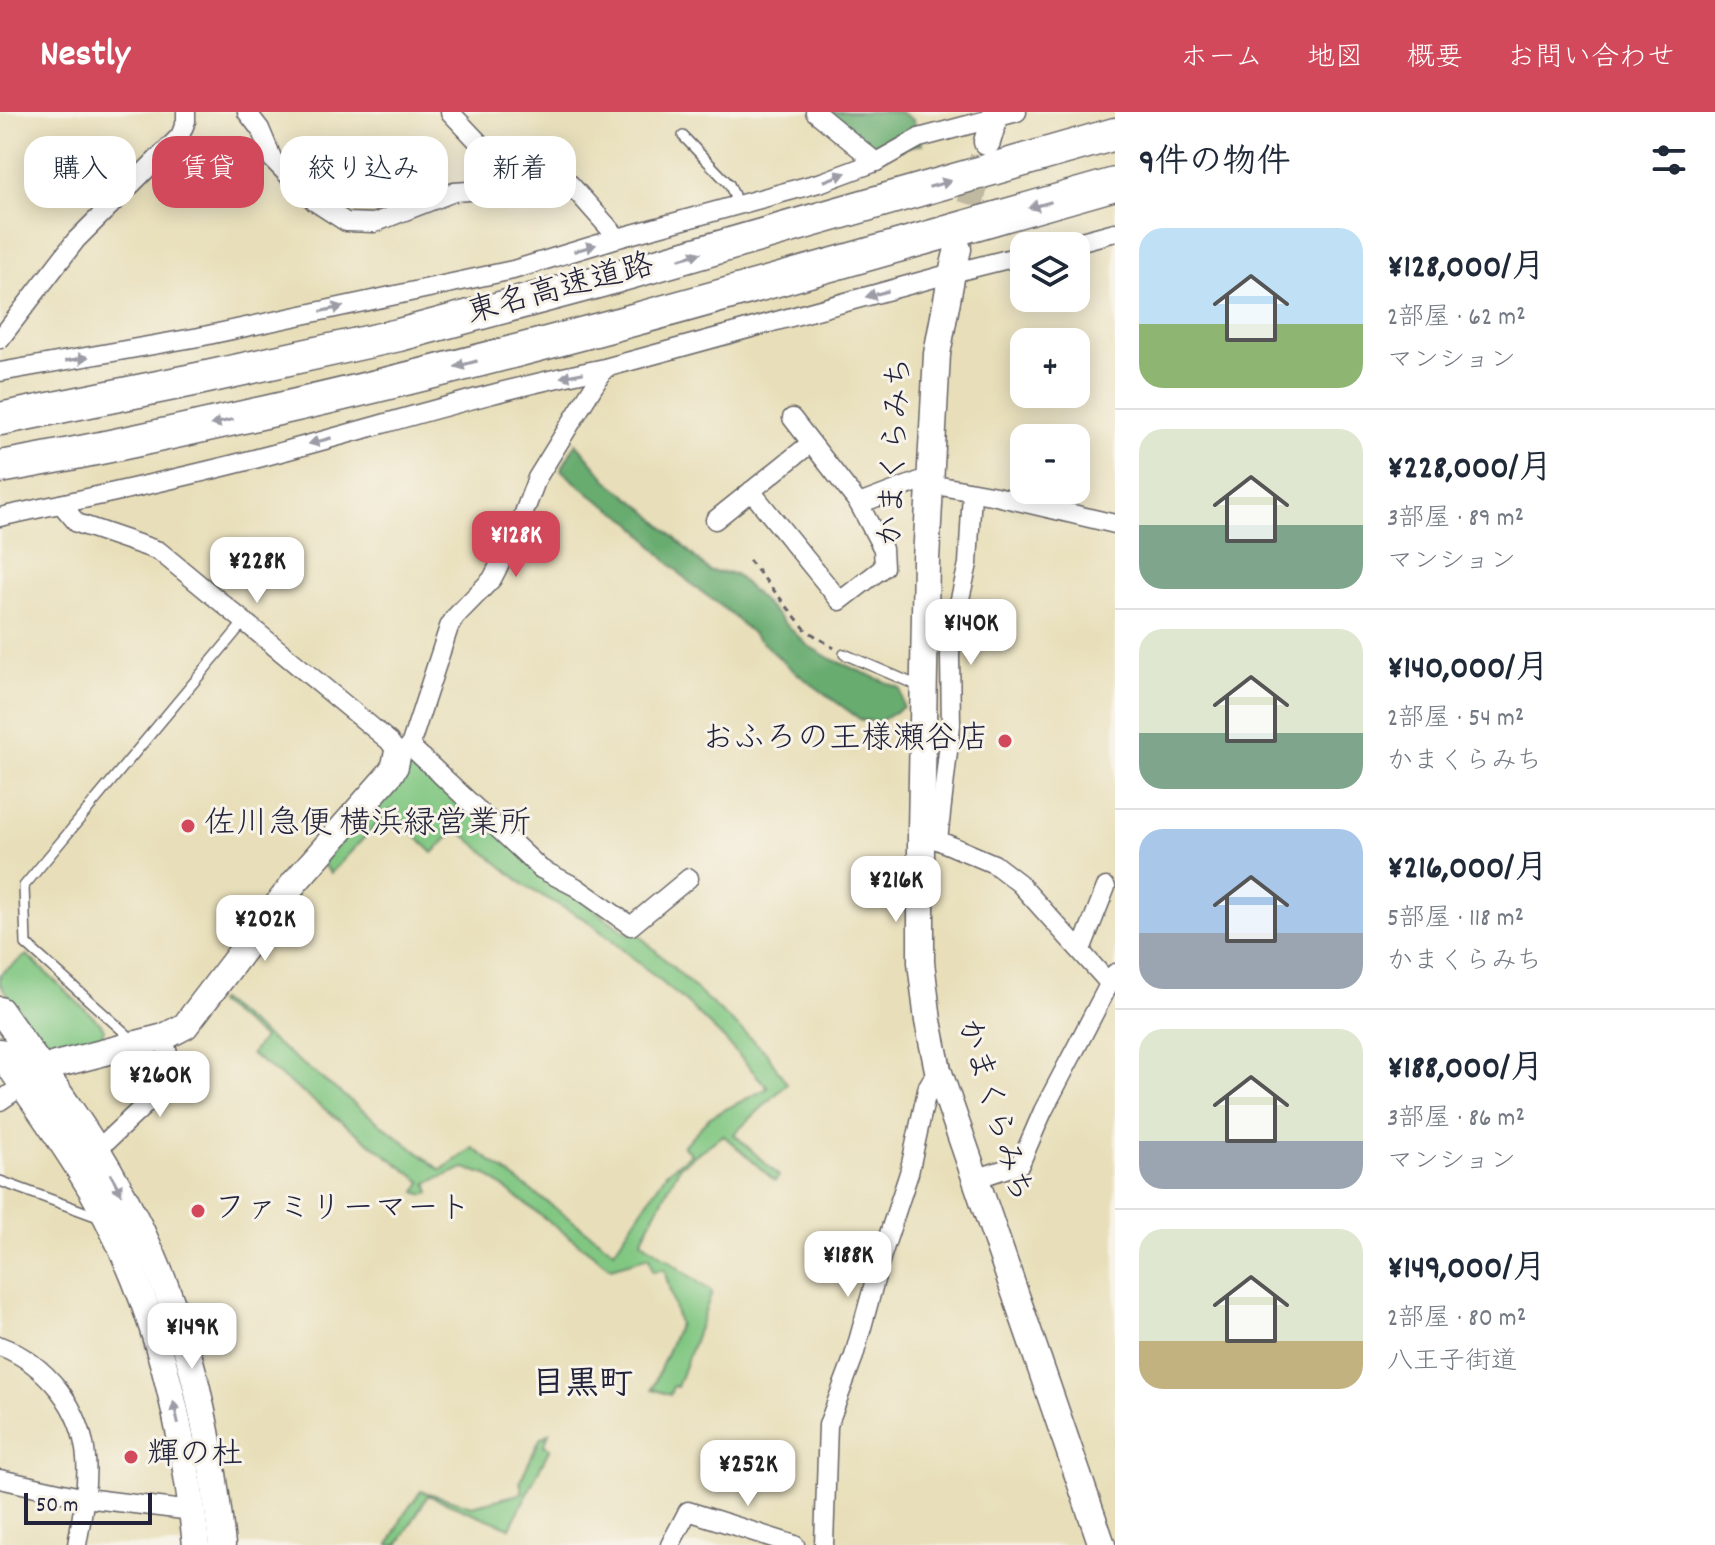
<!DOCTYPE html>
<html lang="ja">
<meta charset="utf-8">
<style>
body{margin:0;font-family:Dekko,"Klee One",sans-serif;background:#f6f6f7;color:#1f2937;height:100vh;display:flex;flex-direction:column;font-size:30px;white-space:nowrap}
*{box-sizing:border-box;margin:0}
p{font-size:26px;color:#747a83}
.icon{flex:none;width:44px;height:44px;fill:none;stroke:currentColor;stroke-width:2;stroke-linecap:round;stroke-linejoin:round}
.map{position:relative;flex:1;overflow:hidden}
.panel{display:flex;flex-direction:column;background:#fff;width:600px}
.panel>*{flex:none}
.hud{position:absolute;left:24px;top:24px;width:760px;height:72px;display:flex;gap:16px}
.buttons{position:absolute;left:1010px;top:120px;display:grid;gap:16px}
.buttons a{display:grid;place-items:center;width:80px;height:80px;border-radius:16px;background:#fff;box-shadow:0 4px 20px #0003;font-size:40px}
.scale{position:absolute;left:24px;bottom:20px;width:128px;box-sizing:border-box;padding-left:8px;border:4px solid #22223b;border-top:0;font-size:22px;line-height:28px;white-space:nowrap;color:#22223b;-webkit-text-stroke:6px #f7f3e8;paint-order:stroke}
.price{position:absolute;translate:-50% -68px;padding:0 18px;border-radius:16px;background:#fff;color:#222;font-size:26px;line-height:52px;filter:drop-shadow(0 2px 4px #0008)}
.price::after{content:'';position:absolute;left:50%;top:48px;width:24px;height:18px;margin-left:-12px;background:inherit;clip-path:polygon(0 0,100% 0,50% 100%)}
.price.current{background:#d1495b;color:#fff}
ul{padding:0;list-style:none}
li{display:flex;align-items:center;gap:24px;height:200px;padding:0 24px}
li+li{border-top:2px solid #e0e1e3}
li span{display:grid;place-items:center;flex:none;width:224px;height:160px;border-radius:24px;color:#555}
li>.icon{margin-inline-start:auto}
span .icon{width:96px;height:96px;fill:#fffc;stroke-width:1}
li b{font-size:34px}
h2{display:flex;justify-content:space-between;align-items:center;height:96px;padding:0 24px;font-size:34px}
.chip{padding:0 28px;border-radius:24px;background:#fff;box-shadow:0 4px 20px #0003;font-size:28px;line-height:72px}
.chip.current{background:#d1495b;color:#fff}
header{display:flex;align-items:center;gap:48px;box-sizing:border-box;height:112px;padding:0 40px;background:#d1495b;color:#fff}
header strong{font-size:38px}
nav{display:flex;gap:44px;margin-inline-start:auto;font-size:28px}
main{display:flex;flex:1;min-height:0}
.map>svg:first-child{display:block}
.green{fill:#81c782;stroke:#52745e;stroke-width:2}
.forest{fill:#68ac70;stroke:#456756;stroke-width:2}
.lines{fill:none;stroke-linecap:round;stroke-linejoin:round}
.secondary-tunnel{stroke:#c0b9a1;stroke-width:26;stroke-dasharray:26 13;stroke-linecap:butt}
.lane-casing{stroke:#676467;stroke-width:12}
.street-casing{stroke:#676467;stroke-width:21}
.secondary-casing{stroke:#676467;stroke-width:29}
.highway-casing{stroke:#676467;stroke-width:35}
.path{stroke:#676467;stroke-width:3;stroke-dasharray:6 6;stroke-linecap:butt}
.lane{stroke:#fff;stroke-width:9}
.street{stroke:#fff;stroke-width:18}
.secondary{stroke:#fff;stroke-width:26}
.highway{stroke:#fff;stroke-width:32}
.oneway{fill:#9c9ca7}
.poi-dot{fill:#d1495b;stroke:#f7f3e8;stroke-width:3}
.labels{text-anchor:middle;dominant-baseline:central;stroke-width:6;stroke-linejoin:round;paint-order:stroke}
.street-label{font-size:32px;fill:#22223b;stroke:#f7f3e8}
.poi-label{font-size:32px;fill:#22223b;stroke:#f7f3e8;text-anchor:start}
.neighbourhood-label{font-size:34px;font-weight:bold;fill:#22223b;stroke:#f7f3e8}
</style>
<header>
<strong>Nestly</strong>
<nav><a>ホーム</a><a>地図</a><a>概要</a><a>お問い合わせ</a></nav>
</header>
<main>
<div class="map">
<svg width="1115" height="1433" viewBox="0 0 1115 1433">
<rect width="100%" height="100%" fill="#f7f3e8"/>
<filter id="ink" filterUnits="userSpaceOnUse"><feTurbulence type="fractalNoise" baseFrequency=".0125" numOctaves="2"/><feDisplacementMap in="SourceGraphic" scale="16" xChannelSelector="R" yChannelSelector="G"/><feConvolveMatrix kernelMatrix="1 2 1 2 8 2 1 2 1" color-interpolation-filters="sRGB"/></filter>
<filter id="wash" filterUnits="userSpaceOnUse"><feTurbulence type="fractalNoise" baseFrequency=".006" numOctaves="4" result="noise"/><feDisplacementMap in="SourceGraphic" scale="32" xChannelSelector="R" yChannelSelector="G"/><feGaussianBlur stdDeviation="1.8" result="paint"/><feColorMatrix in="noise" values="0 0 0 0 0 0 0 0 0 0 0 0 0 0 0 0 0 1.4 0 .05"/><feComposite in="paint" operator="in"/></filter>
<g filter="url(#wash)">
<rect width="100%" height="100%" fill="#e8dfba"/>
<!-- green -->
<g class="green">
<path d="M 411,645 L 573,782 L 629,823 L 635,819 L 702,883 L 766,940 L 787,972 L 734,1022 L 779,1064 L 775,1069 L 723,1023 L 680,1054 L 641,1129 L 712,1180 L 677,1275 L 673,1274 L 670,1283 L 652,1277 L 679,1212 L 664,1157 L 653,1160 L 649,1145 L 611,1156 L 487,1063 L 464,1056 L 427,1071 L 430,1081 L 424,1083 L 416,1080 L 422,1070 L 251,942 L 263,926 L 217,891 L 219,888 L 441,1058 L 473,1036 L 614,1139 L 667,1060 L 691,1042 L 683,1034 L 710,1005 L 768,976 L 725,928 L 688,892 L 588,809 L 528,776 L 457,717 L 433,741 L 390,698 L 331,761 L 321,751 L 392,674 Z"/>
<path d="M 27,843 L 102,913 L 104,918 L 101,925 L 48,938 L 0,872 L 0,862 Z"/>
<path d="M 549,1321 L 544,1333 L 550,1336 L 510,1416 L 428,1383 L 398,1433 L 389,1433 L 403,1404 L 421,1379 L 472,1394 L 523,1381 L 520,1369 L 540,1327 Z"/>
</g>
<!-- forest -->
<g class="forest">
<path d="M 830,0 L 900,0 L 913,8 L 922,32 L 874,41 L 833,6 Z"/>
<path d="M 576,331 L 609,370 L 646,398 L 709,459 L 735,462 L 807,533 L 831,547 L 900,576 L 903,595 L 879,610 L 861,608 L 795,560 L 725,497 L 691,472 L 658,440 L 633,411 L 592,384 L 561,358 Z"/>
</g>
</g>
<g filter="url(#ink)">
<g class="lines">
<!-- secondary-tunnel -->
<path class="secondary-tunnel" d="M 960,130 L 983,45"/>
<defs>
<g id="lane">
<path d="M 683,24 L 729,72 L 734,83 L 734,94"/>
<path d="M 844,542 L 921,575"/>
<path d="M 132,927 L 26,832 L 24,774 L 244,510"/>
<path d="M 0,1069 L 101,1106"/>
</g>
<g id="street">
<path d="M 247,0 L 260,17 L 273,48 L 315,90 L 346,110 L 374,111 L 454,80 L 570,72 L 618,126"/>
<path d="M 450,0 L 522,76"/>
<path d="M 815,0 L 876,50"/>
<path d="M 1063,134 L 1115,120"/>
<path d="M 0,227 L 76,128 L 180,24 L 186,9 L 186,0"/>
<path d="M 0,260 L 199,225 L 513,158 L 618,126 L 822,70 L 876,50 L 919,26 L 1017,0"/>
<path d="M 930,372 L 996,384 L 1115,412"/>
<path d="M 751,379 L 840,489 L 884,455 L 883,437 L 859,392 L 792,306"/>
<path d="M 61,392 L 77,411 L 159,439 L 389,629 L 394,636 L 397,644 L 410,634 L 449,515 L 455,505 L 492,467 L 518,417 L 537,366 L 605,256"/>
<path d="M 859,392 L 930,365"/>
<path d="M 0,405 C 87,386 176,368 262,345 C 377,315 489,279 605,256 L 952,161 L 1024,143"/>
<path d="M 715,408 L 811,331"/>
<path d="M 410,634 L 541,757 L 576,775 L 631,814 L 689,766"/>
<path d="M 928,724 L 994,752 L 1019,771 L 1109,871"/>
<path d="M 938,728 L 951,613 L 950,544 L 951,526 L 968,452 L 972,380"/>
<path d="M 1081,838 L 1106,775"/>
<path d="M 0,989 L 31,968"/>
<path d="M 88,1043 L 97,1038 L 146,992 L 168,955 L 169,946 L 164,925"/>
<path d="M 975,1067 L 1020,1052 L 1043,999 L 1115,861"/>
<path d="M 0,1234 C 24,1243 43,1258 59,1278 C 98,1329 87,1374 77,1433"/>
<path d="M 0,1367 L 85,1386 L 192,1399"/>
<path d="M 670,1433 L 688,1399 L 795,1433"/>
<path d="M 824,1433 L 828,1313 L 854,1244 L 881,1146 L 909,1061 L 928,974 L 938,958"/>
</g>
<g id="secondary">
<path d="M 987,30 L 996,0"/>
<path d="M 958,137 L 952,161 L 937,242 L 926,448 L 921,721 L 921,850 L 928,909 L 938,958 L 1102,1433"/>
<path d="M 0,898 C 37,951 77,1003 109,1058 C 152,1132 184,1212 201,1295 C 211,1340 217,1387 222,1433"/>
<path d="M 0,940 C 25,977 52,1014 76,1052 C 150,1168 182,1297 196,1433"/>
<path d="M 43,960 L 55,953 L 164,925 L 185,914 L 295,770 L 389,663 L 395,654 L 397,644"/>
</g>
<g id="highway">
<path d="M 0,307 L 198,267 L 399,223 L 601,169 L 1115,22"/>
<path d="M 0,355 C 93,339 186,318 279,297 C 560,233 837,151 1115,72"/>
</g>
</defs>
<!-- lane casing -->
<use href="#lane" class="lane-casing"/>
<!-- street casing -->
<use href="#street" class="street-casing"/>
<!-- secondary casing -->
<use href="#secondary" class="secondary-casing"/>
<!-- highway casing -->
<use href="#highway" class="highway-casing"/>
<!-- path -->
<path class="path" d="M 749,448 L 806,518 L 834,536"/>
<!-- lane -->
<use href="#lane" class="lane"/>
<!-- street -->
<use href="#street" class="street"/>
<!-- secondary -->
<use href="#secondary" class="secondary"/>
<!-- highway -->
<use href="#highway" class="highway"/>
</g>
<!-- one-way arrows -->
<defs><path id="oneway-solid" d="M-6-.8H1V-3.2L6.5 0L1 3.2V.8H-6Z" transform="scale(2)"/></defs>
<g class="oneway">
<use href="#oneway-solid" transform="translate(835 65) rotate(-21)"/>
<use href="#oneway-solid" transform="translate(940 72) rotate(-16)"/>
<use href="#oneway-solid" transform="translate(1040 93) rotate(164)"/>
<use href="#oneway-solid" transform="translate(585 136) rotate(-17)"/>
<use href="#oneway-solid" transform="translate(690 144) rotate(-16)"/>
<use href="#oneway-solid" transform="translate(877 182) rotate(165)"/>
<use href="#oneway-solid" transform="translate(332 197) rotate(-12)"/>
<use href="#oneway-solid" transform="translate(77 247) rotate(-10)"/>
<use href="#oneway-solid" transform="translate(466 252) rotate(165)"/>
<use href="#oneway-solid" transform="translate(572 263) rotate(169)"/>
<use href="#oneway-solid" transform="translate(222 310) rotate(167)"/>
<use href="#oneway-solid" transform="translate(320 329) rotate(165)"/>
<use href="#oneway-solid" transform="translate(116 1072) rotate(62)"/>
<use href="#oneway-solid" transform="translate(176 1301) rotate(-102)"/>
</g>
</g>
<!-- markers -->
<g class="poi-dot">
<circle cx="1005" cy="629" r="8"/>
<circle cx="188" cy="714" r="8"/>
<circle cx="198" cy="1099" r="8"/>
<circle cx="131" cy="1345" r="8"/>
</g>
<g class="labels">
<!-- street labels -->
<g class="street-label">
<text transform="translate(561 179) rotate(-15)">東名高速道路</text>
<text transform="translate(898 340) rotate(-87)">かまくらみち</text>
<text transform="translate(992 999) rotate(73)">かまくらみち</text>
</g>
<!-- poi labels -->
<g class="poi-label">
<text x="989" y="629" text-anchor="end">おふろの王様瀬谷店</text>
<text x="204" y="714">佐川急便 横浜緑営業所</text>
<text x="214" y="1099">ファミリーマート</text>
<text x="147" y="1345">輝の杜</text>
</g>
<!-- neighbourhood labels -->
<g class="neighbourhood-label">
<text x="582" y="1274">目黒町</text>
</g>
</g>
</svg>
<div class="buttons">
<a><svg class="icon" aria-label="layers" viewBox="0 0 24 24"><path d="M12 4l9 5-9 5-9-5zM3 14l9 5 9-5"/></svg></a>
<a>+</a>
<a>−</a>
</div>
<div class="scale">50 m</div>
<b class="price current" style="left:516px;top:467px">¥128K</b>
<b class="price" style="left:257px;top:493px">¥228K</b>
<b class="price" style="left:971px;top:555px">¥140K</b>
<b class="price" style="left:896px;top:812px">¥216K</b>
<b class="price" style="left:265px;top:851px">¥202K</b>
<b class="price" style="left:160px;top:1007px">¥260K</b>
<b class="price" style="left:848px;top:1187px">¥188K</b>
<b class="price" style="left:192px;top:1259px">¥149K</b>
<b class="price" style="left:748px;top:1396px">¥252K</b>
<div class="hud">
<a class="chip">購入</a>
<a class="chip current">賃貸</a>
<a class="chip">絞り込み</a>
<a class="chip">新着</a>
</div>
</div>
<section class="panel">
<h2>9件の物件<svg class="icon" aria-label="filters" viewBox="0 0 24 24"><path d="M4 7h16M4 17h16"/><circle cx="9" cy="7" r="2"/><circle cx="15" cy="17" r="2"/></svg></h2>
<ul>
<li><span style="background:linear-gradient(#bfe0f5 60%,#8fb573 0)"><svg class="icon" aria-label="home" viewBox="0 0 24 24"><path d="M3 11l9-7 9 7M6 9v11h12V9"/></svg></span><div><b>¥128,000/月</b><p>2部屋 · 62 m²</p><p>マンション</p></div></li>
<li><span style="background:linear-gradient(#dfe7d0 60%,#7fa58c 0)"><svg class="icon" aria-label="home" viewBox="0 0 24 24"><path d="M3 11l9-7 9 7M6 9v11h12V9"/></svg></span><div><b>¥228,000/月</b><p>3部屋 · 89 m²</p><p>マンション</p></div></li>
<li><span style="background:linear-gradient(#dfe7d0 65%,#7fa58c 0)"><svg class="icon" aria-label="home" viewBox="0 0 24 24"><path d="M3 11l9-7 9 7M6 9v11h12V9"/></svg></span><div><b>¥140,000/月</b><p>2部屋 · 54 m²</p><p>かまくらみち</p></div></li>
<li><span style="background:linear-gradient(#a9c7e8 65%,#9aa5b1 0)"><svg class="icon" aria-label="home" viewBox="0 0 24 24"><path d="M3 11l9-7 9 7M6 9v11h12V9"/></svg></span><div><b>¥216,000/月</b><p>5部屋 · 118 m²</p><p>かまくらみち</p></div></li>
<li><span style="background:linear-gradient(#dfe7d0 70%,#9aa5b1 0)"><svg class="icon" aria-label="home" viewBox="0 0 24 24"><path d="M3 11l9-7 9 7M6 9v11h12V9"/></svg></span><div><b>¥188,000/月</b><p>3部屋 · 86 m²</p><p>マンション</p></div></li>
<li><span style="background:linear-gradient(#dfe7d0 70%,#c2b280 0)"><svg class="icon" aria-label="home" viewBox="0 0 24 24"><path d="M3 11l9-7 9 7M6 9v11h12V9"/></svg></span><div><b>¥149,000/月</b><p>2部屋 · 80 m²</p><p>八王子街道</p></div></li>
</ul>
</section>
</main>
